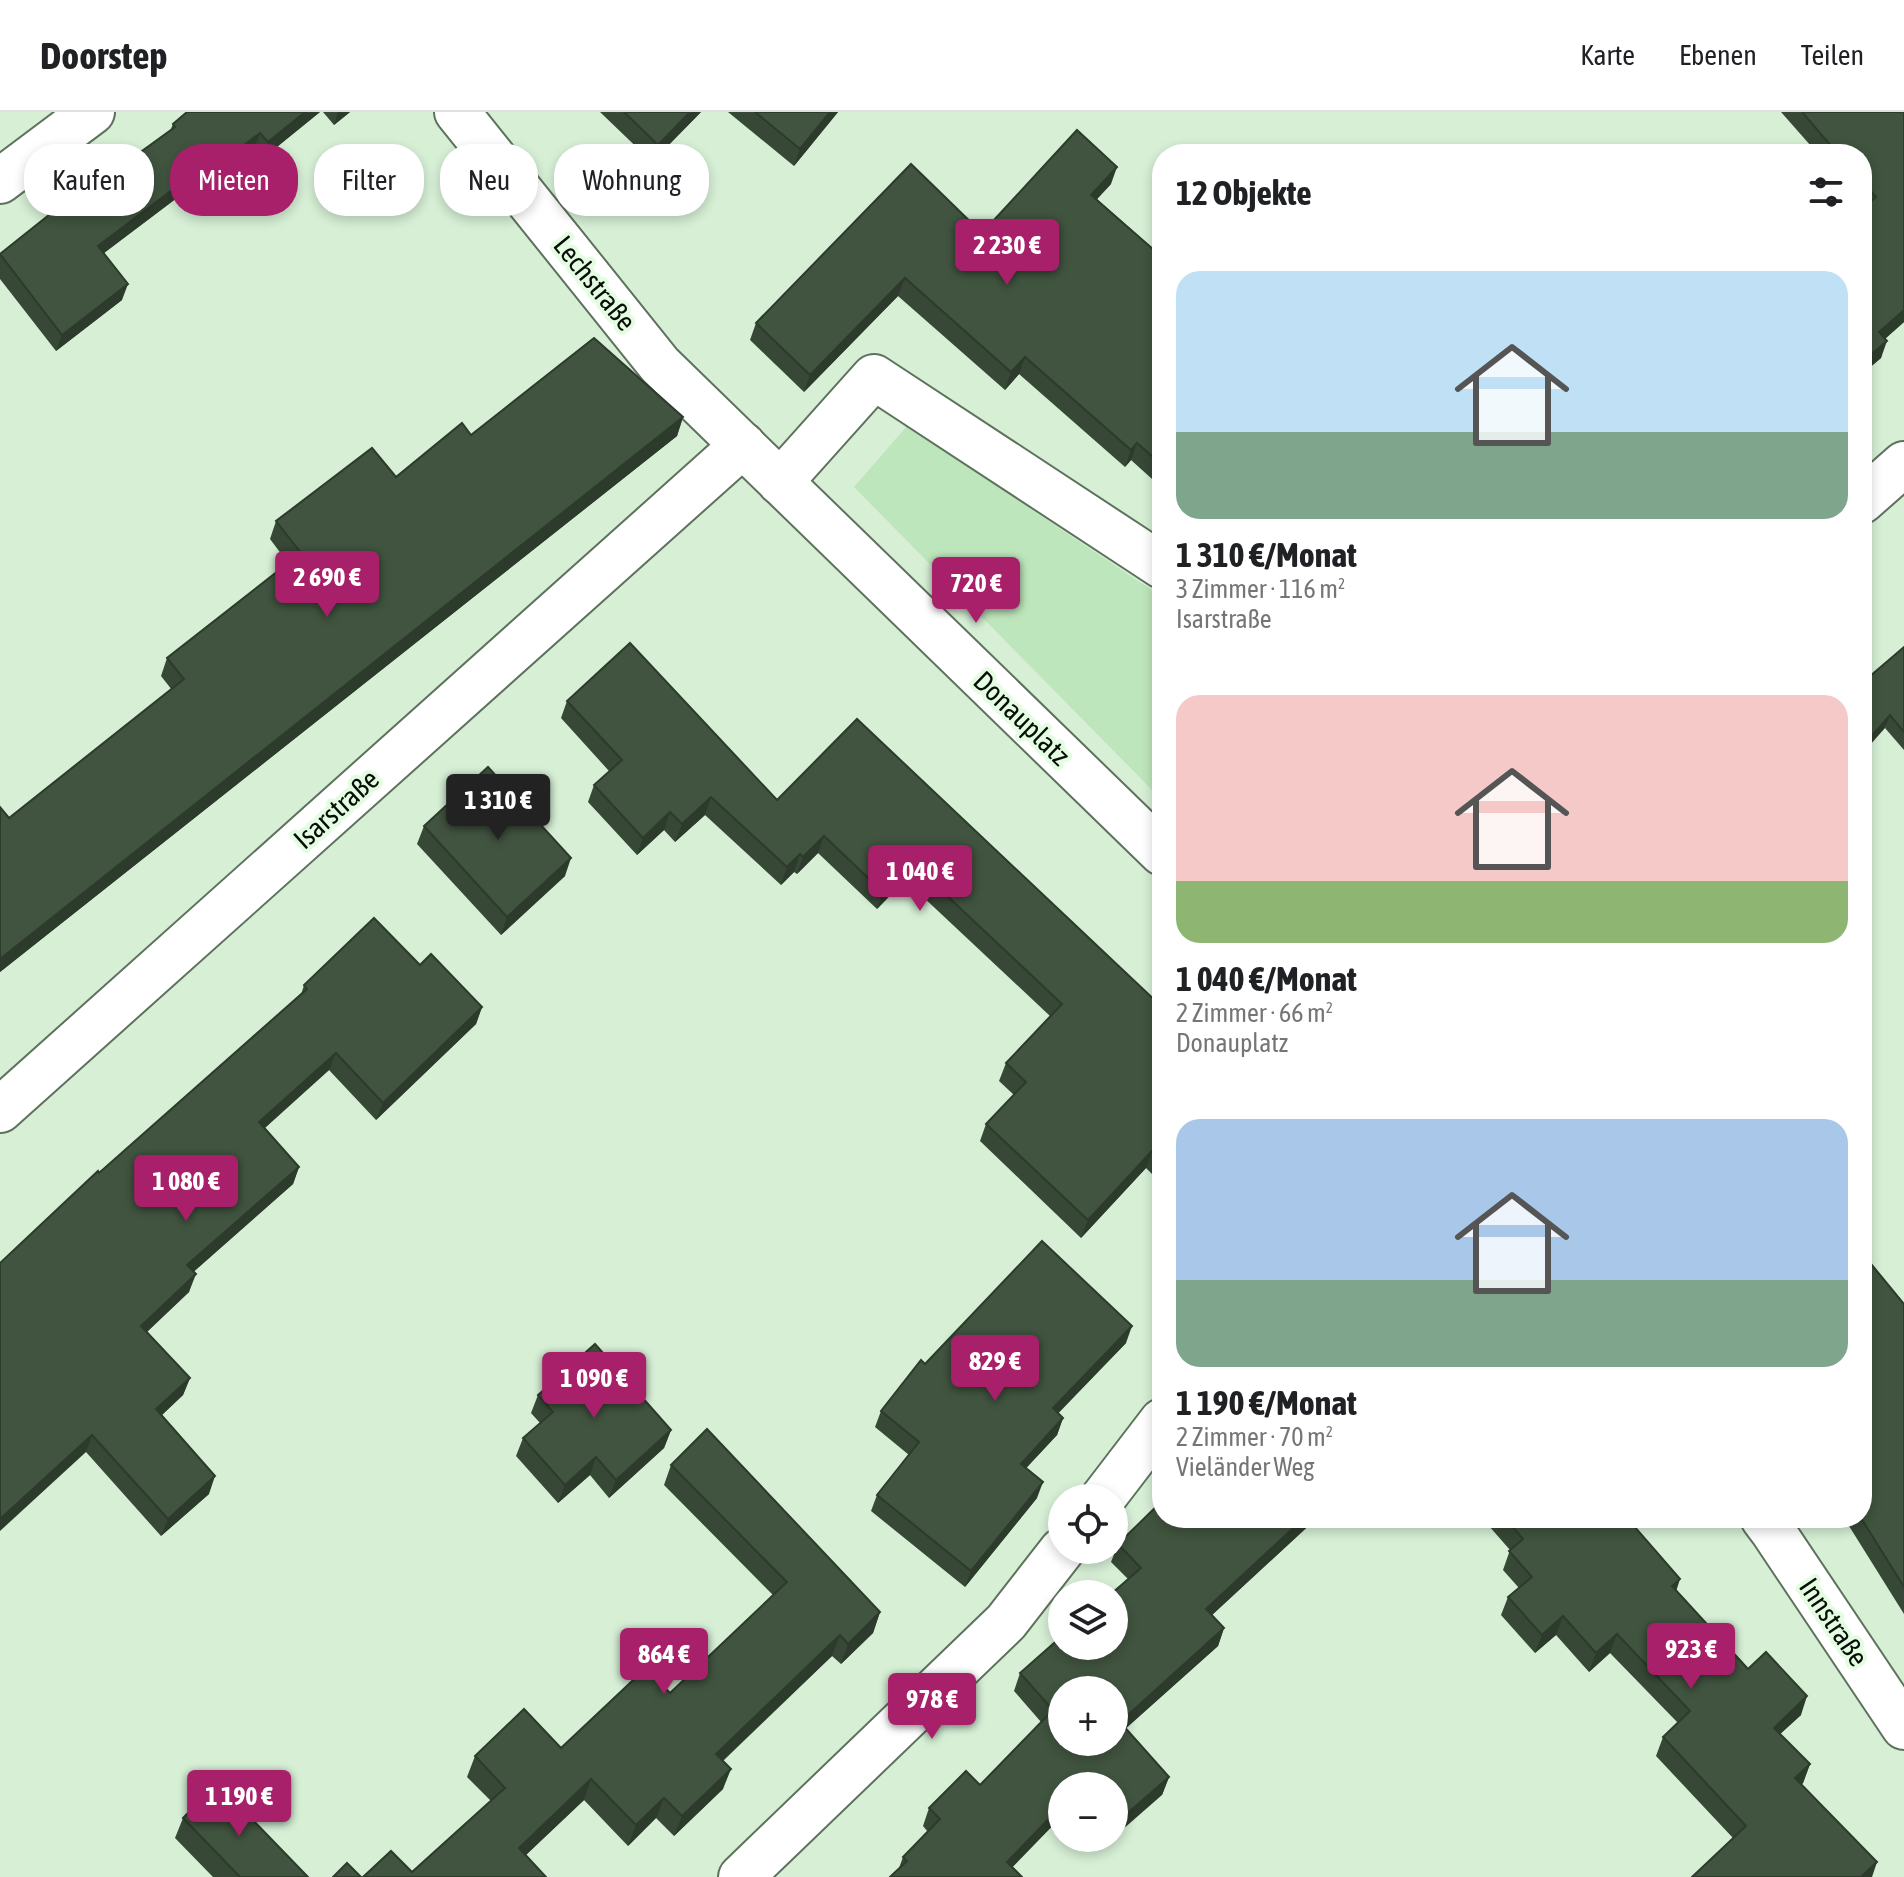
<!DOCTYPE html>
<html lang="de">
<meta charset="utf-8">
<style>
body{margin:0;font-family:"Asap Condensed",sans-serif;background:#f6f6f6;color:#202124;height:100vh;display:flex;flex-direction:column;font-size:30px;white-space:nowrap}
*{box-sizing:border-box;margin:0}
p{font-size:26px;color:#757577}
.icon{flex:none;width:44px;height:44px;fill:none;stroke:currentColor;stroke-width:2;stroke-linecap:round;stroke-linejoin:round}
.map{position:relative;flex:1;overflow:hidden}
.details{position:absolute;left:1152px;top:32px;width:720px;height:1384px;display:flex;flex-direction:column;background:#fff;border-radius:32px;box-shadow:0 4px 12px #0003}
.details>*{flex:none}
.guide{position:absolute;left:24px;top:32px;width:760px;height:72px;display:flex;gap:16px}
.controls{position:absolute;left:1048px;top:1372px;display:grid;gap:16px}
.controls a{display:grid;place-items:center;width:80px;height:80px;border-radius:50%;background:#fff;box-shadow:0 4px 12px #0003;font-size:40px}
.price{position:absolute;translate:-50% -68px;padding:0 18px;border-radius:8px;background:#a72069;color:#fff;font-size:26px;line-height:52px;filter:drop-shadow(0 2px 4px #0008)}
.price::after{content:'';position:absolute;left:50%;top:48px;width:24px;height:18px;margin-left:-12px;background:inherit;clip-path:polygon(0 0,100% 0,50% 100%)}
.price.current{background:#222;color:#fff}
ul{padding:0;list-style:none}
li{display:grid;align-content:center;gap:16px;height:424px;padding:0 24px}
li span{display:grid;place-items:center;height:248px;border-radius:24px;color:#555}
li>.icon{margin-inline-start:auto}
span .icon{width:144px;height:144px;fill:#fffc;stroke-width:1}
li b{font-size:34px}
h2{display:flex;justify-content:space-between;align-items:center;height:96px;padding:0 24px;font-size:34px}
.chip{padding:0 28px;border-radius:32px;background:#fff;box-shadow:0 4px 12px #0003;font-size:28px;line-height:72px}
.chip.current{background:#a72069;color:#fff}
header{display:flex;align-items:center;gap:48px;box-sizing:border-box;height:112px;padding:0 40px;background:#fff;border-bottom:2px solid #e0e0e0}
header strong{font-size:38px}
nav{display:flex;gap:44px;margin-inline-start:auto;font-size:28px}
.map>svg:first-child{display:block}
.green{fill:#bee6bc}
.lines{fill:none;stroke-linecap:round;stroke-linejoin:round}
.minor-casing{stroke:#5d725c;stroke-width:48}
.minor{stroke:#fff;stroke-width:44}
.wall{fill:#374836}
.shaded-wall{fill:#2d3b2c}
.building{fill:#40543f;stroke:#2d3b2c;stroke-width:2;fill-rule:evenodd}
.labels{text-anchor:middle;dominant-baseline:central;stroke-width:8;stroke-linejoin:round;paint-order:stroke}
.street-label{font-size:28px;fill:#070e06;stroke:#e3fce2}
</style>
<header>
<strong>Doorstep</strong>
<nav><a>Karte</a><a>Ebenen</a><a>Teilen</a></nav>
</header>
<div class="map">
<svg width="1904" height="1765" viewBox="0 0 1904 1765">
<rect width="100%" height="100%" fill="#d6efd5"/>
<!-- green -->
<path class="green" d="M 907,314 L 1162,485 L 1162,688 L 854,375 Z"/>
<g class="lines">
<defs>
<g id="minor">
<path d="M 457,0 L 660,253 L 1162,741"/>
<path d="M 0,69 L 92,0"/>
<path d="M 780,370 L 874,265 L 1162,454"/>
<path d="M 1862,389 L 1904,352"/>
<path d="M 0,998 L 743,333"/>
<path d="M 1103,1386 L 1162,1309"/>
<path d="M 1763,1406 L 1772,1418 L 1904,1615"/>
<path d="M 741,1765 L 1006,1510 L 1062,1438"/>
</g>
</defs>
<!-- minor casing -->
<use href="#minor" class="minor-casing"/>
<!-- minor -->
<use href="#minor" class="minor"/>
</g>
<!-- wall -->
<g class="wall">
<path d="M 320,0 L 262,47 L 254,37 L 202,76 L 198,70 L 104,141 L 122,188 L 56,239 L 0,167 L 0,142 L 170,19 L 173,12 Z"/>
<path d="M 323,0 L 350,0 L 334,13 Z"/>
<path d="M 600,0 L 701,0 L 652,50 Z"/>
<path d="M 728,0 L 838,0 L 794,54 Z"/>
<path d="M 1781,0 L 1904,0 L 1904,210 L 1885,227 L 1881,246 L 1862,262 L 1862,97 L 1864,95 L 1862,93 L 1862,42 L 1818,42 Z"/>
<path d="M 1111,72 L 1097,87 L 1162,145 L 1162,376 L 1131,348 L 1125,355 L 1019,262 L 1005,278 L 898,184 L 804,280 L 750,228 L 756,211 L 982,121 Z"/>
<path d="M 683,305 L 677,324 L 0,860 L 9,706 L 172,578 L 161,564 L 167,546 L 288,451 L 270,427 L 276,409 L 396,365 L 471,323 Z"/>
<path d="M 1904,535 L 1904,638 L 1885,616 Z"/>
<path d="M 567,589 L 777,688 L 857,607 L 1162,895 L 1162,1072 L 1146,1056 L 1081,1126 L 980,1029 L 986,1012 L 1014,983 L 999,969 L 1006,951 L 1050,904 L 905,768 L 877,797 L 818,741 L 797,762 L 794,760 L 781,773 L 705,703 L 675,730 L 664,718 L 637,743 L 588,690 L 594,673 L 609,659 L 561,606 Z"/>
<path d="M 424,714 L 565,764 L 501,823 L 417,732 Z"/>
<path d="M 420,853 L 482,895 L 476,912 L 376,1008 L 329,958 L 265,1016 L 299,1055 L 293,1072 L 193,1160 L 189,1180 L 147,1220 L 190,1266 L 183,1283 L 162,1303 L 209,1382 L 161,1424 L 86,1340 L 99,1061 L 301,883 L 304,873 Z"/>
<path d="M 1904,1192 L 1904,1502 L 1844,1406 L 1862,1406 Z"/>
<path d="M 1126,1231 L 1058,1301 L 1063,1306 L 1057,1323 L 1026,1356 L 1037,1386 L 965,1475 L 871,1399 L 877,1383 L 909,1343 L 875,1315 L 881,1299 L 925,1252 Z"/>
<path d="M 538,1283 L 671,1318 L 664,1336 L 609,1386 L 590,1363 L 558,1391 L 516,1344 L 523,1326 L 540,1311 L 531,1301 Z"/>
<path d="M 671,1353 L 880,1500 L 873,1521 L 841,1552 L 832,1544 L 723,1649 L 723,1677 L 674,1724 L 656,1706 L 628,1734 L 584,1688 L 526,1743 L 412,1760 L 491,1689 L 467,1665 L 475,1644 L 561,1636 L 670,1581 L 773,1483 L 664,1373 Z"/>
<path d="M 1162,1406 L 1317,1406 L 1212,1503 L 1224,1516 L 1218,1534 L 1125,1617 L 1169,1665 L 1162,1683 L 1114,1674 L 1062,1674 L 1062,1704 L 1012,1755 L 899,1756 L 903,1745 L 928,1720 L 923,1714 L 929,1696 L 980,1673 L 1041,1610 L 1014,1579 L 1020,1561 L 1128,1467 L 1111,1450 L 1118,1432 Z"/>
<path d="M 1482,1406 L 1627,1406 L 1676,1479 L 1748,1557 L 1801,1603 L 1780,1622 L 1810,1652 L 1803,1671 L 1733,1726 L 1656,1644 L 1663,1625 L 1678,1611 L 1610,1541 L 1589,1560 L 1556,1523 L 1535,1541 L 1501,1503 L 1508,1485 L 1519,1476 L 1503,1458 L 1510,1438 Z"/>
<path d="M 183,1706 L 308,1765 L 213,1765 L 175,1726 Z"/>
<path d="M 1098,1726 L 1113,1726 L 1104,1733 Z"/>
</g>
<!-- shaded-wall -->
<g class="shaded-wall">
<path d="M 305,0 L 320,0 L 262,47 L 268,30 Z"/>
<path d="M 338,0 L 350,0 L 334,13 Z"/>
<path d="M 690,0 L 701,0 L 652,50 L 658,33 Z"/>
<path d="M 830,0 L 838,0 L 794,54 L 800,37 Z"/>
<path d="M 260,21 L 254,37 L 202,76 L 208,60 Z"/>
<path d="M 204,54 L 198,70 L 92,150 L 98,134 Z"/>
<path d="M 1117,55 L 1111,72 L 1085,100 L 1091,83 Z"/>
<path d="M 905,166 L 898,184 L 804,280 L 810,263 Z"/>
<path d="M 128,172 L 122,188 L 56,239 L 62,223 Z"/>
<path d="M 1904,198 L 1904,210 L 1873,237 L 1879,220 Z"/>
<path d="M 1887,229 L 1881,246 L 1862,262 L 1862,250 Z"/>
<path d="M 1025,245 L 1019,262 L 1005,278 L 1011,260 Z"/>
<path d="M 683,305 L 677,324 L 0,860 L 0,847 Z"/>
<path d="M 1137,331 L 1131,348 L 1125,355 L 1131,338 Z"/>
<path d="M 1890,603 L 1885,616 L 1862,642 L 1862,635 Z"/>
<path d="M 711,685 L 705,703 L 675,730 L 682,712 Z"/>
<path d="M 670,700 L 664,718 L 637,743 L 643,726 Z"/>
<path d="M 824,724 L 818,741 L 797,762 L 803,745 Z"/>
<path d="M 800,742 L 794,760 L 781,773 L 787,755 Z"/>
<path d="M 571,746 L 565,764 L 501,823 L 507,805 Z"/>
<path d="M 911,750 L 905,768 L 877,797 L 883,780 Z"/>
<path d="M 482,895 L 476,912 L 376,1008 L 383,991 Z"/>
<path d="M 336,941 L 329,958 L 252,1027 L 259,1010 Z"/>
<path d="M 1152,1039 L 1146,1056 L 1081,1126 L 1088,1108 Z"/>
<path d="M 299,1055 L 293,1072 L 181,1171 L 187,1153 Z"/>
<path d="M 196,1162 L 189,1180 L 135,1231 L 141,1214 Z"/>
<path d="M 1132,1214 L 1126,1231 L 1047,1313 L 1053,1296 Z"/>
<path d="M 190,1266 L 183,1283 L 150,1314 L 156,1297 Z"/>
<path d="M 1063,1306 L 1057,1323 L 1015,1368 L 1021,1352 Z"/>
<path d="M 671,1318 L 664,1336 L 609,1386 L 616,1368 Z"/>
<path d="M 92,1323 L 86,1340 L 0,1419 L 0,1407 Z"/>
<path d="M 596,1345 L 590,1363 L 558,1391 L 565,1373 Z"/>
<path d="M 215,1364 L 209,1382 L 161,1424 L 168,1407 Z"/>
<path d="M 1043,1370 L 1037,1386 L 965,1475 L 971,1459 Z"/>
<path d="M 1304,1406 L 1317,1406 L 1199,1515 L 1206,1497 Z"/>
<path d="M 1680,1467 L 1674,1486 L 1672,1474 Z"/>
<path d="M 880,1500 L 873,1521 L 841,1552 L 848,1532 Z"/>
<path d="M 1563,1504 L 1556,1523 L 1535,1541 L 1542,1523 Z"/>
<path d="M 1224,1516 L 1218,1534 L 1114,1627 L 1120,1610 Z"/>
<path d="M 1617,1522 L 1610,1541 L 1589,1560 L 1596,1541 Z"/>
<path d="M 840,1523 L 832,1544 L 708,1662 L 716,1642 Z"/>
<path d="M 1807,1584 L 1801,1603 L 1767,1634 L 1774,1616 Z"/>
<path d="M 1810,1652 L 1803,1671 L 1789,1684 L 1795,1666 Z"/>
<path d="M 731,1657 L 723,1677 L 674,1724 L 682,1704 Z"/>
<path d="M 1169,1665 L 1162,1683 L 1114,1725 L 1114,1713 Z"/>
<path d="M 591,1667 L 584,1688 L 512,1756 L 519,1736 Z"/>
<path d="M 664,1686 L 656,1706 L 628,1734 L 636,1713 Z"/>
<path d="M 1062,1693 L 1062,1704 L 1003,1765 L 1007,1750 Z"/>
<path d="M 1107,1726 L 1113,1726 L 1104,1733 Z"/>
<path d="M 1877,1750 L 1872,1765 L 1861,1765 Z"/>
</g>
<!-- building -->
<g class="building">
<path d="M 187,0 L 305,0 L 268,30 L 260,21 L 208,60 L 204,54 L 98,134 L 128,172 L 62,223 L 0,142 L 64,91 L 66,94 L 175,15 L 173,12 Z"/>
<path d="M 624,0 L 690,0 L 658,33 Z"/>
<path d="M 755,0 L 830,0 L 800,37 Z"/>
<path d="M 1802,0 L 1904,0 L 1904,198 L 1879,220 L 1887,229 L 1862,250 L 1862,97 L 1876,85 L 1862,69 L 1862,42 L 1838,42 Z"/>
<path d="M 1077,18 L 1117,55 L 1091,83 L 1162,145 L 1162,353 L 1137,331 L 1131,338 L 1025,245 L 1011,260 L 905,166 L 810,263 L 756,211 L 911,52 L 982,121 Z"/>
<path d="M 594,226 L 683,305 L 0,847 L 0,695 L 9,706 L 184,567 L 167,546 L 301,441 L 276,409 L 372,336 L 396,365 L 462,311 L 471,323 Z"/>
<path d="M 630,531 L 777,688 L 857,607 L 1162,895 L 1162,1049 L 1152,1039 L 1088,1108 L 986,1012 L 1026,970 L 1006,951 L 1062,892 L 911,750 L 883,780 L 824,724 L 803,745 L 800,742 L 787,755 L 711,685 L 682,712 L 670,700 L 643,726 L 594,673 L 622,648 L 567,589 Z"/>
<path d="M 1904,535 L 1904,620 L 1890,603 L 1862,635 L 1862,571 Z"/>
<path d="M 488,655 L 571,746 L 507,805 L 424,714 Z"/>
<path d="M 374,806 L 420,853 L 431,842 L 482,895 L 383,991 L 336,941 L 259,1010 L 299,1055 L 187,1153 L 196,1162 L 141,1214 L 190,1266 L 156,1297 L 215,1364 L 168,1407 L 92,1323 L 0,1407 L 0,1151 L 98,1059 L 99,1061 L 307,877 L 304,873 Z"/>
<path d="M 1042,1129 L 1132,1214 L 1053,1296 L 1063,1306 L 1021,1352 L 1043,1370 L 971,1459 L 877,1383 L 919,1330 L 881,1299 L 921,1248 L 925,1252 Z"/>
<path d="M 1862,1141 L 1904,1192 L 1904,1475 L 1861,1406 Z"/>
<path d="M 595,1232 L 671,1318 L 616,1368 L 596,1345 L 565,1373 L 523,1326 L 553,1300 L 538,1283 Z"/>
<path d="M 707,1317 L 880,1500 L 848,1532 L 840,1523 L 716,1642 L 731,1657 L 682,1704 L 664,1686 L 636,1713 L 591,1667 L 519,1736 L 546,1765 L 363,1765 L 391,1739 L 412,1760 L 505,1676 L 475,1644 L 524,1597 L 561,1636 L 646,1556 L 670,1581 L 787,1470 L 671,1353 Z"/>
<path d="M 1162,1389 L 1162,1406 L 1304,1406 L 1206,1497 L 1224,1516 L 1120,1610 L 1169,1665 L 1114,1713 L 1114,1674 L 1062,1674 L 1062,1693 L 1007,1750 L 1022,1765 L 890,1765 L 907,1749 L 903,1745 L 940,1707 L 929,1696 L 966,1659 L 980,1673 L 1053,1598 L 1020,1561 L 1062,1524 L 1062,1534 L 1114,1534 L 1114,1482 L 1111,1482 L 1141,1456 L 1118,1432 ZM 1062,1578 L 1114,1578 L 1114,1630 L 1062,1630 Z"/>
<path d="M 1505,1406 L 1627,1406 L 1680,1467 L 1672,1474 L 1748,1557 L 1766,1540 L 1807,1584 L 1774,1616 L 1810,1652 L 1795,1666 L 1877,1750 L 1861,1765 L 1692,1765 L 1746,1714 L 1663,1625 L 1690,1599 L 1617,1522 L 1596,1541 L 1563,1504 L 1542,1523 L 1508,1485 L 1532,1465 L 1509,1439 L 1523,1427 Z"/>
<path d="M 217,1671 L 308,1765 L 240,1765 L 183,1706 Z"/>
<path d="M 347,1751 L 361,1765 L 333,1765 Z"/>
</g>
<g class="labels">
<!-- street labels -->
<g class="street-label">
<text transform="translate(595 171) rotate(51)">Lechstraße</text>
<text transform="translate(1022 606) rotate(44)">Donauplatz</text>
<text transform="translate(336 697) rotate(-42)">Isarstraße</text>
<text transform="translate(1834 1510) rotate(56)">Innstraße</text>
</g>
</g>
</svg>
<div class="controls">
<a><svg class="icon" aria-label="locate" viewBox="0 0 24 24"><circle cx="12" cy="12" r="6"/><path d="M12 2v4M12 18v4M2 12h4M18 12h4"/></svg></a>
<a><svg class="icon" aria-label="layers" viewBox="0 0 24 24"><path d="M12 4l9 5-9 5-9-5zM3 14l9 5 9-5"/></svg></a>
<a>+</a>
<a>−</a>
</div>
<b class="price" style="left:1007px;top:175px">2 230 €</b>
<b class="price" style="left:327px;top:507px">2 690 €</b>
<b class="price" style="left:976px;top:513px">720 €</b>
<b class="price current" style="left:498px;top:730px">1 310 €</b>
<b class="price" style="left:920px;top:801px">1 040 €</b>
<b class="price" style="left:186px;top:1111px">1 080 €</b>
<b class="price" style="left:995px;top:1291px">829 €</b>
<b class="price" style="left:594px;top:1308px">1 090 €</b>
<b class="price" style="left:1691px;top:1579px">923 €</b>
<b class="price" style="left:664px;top:1584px">864 €</b>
<b class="price" style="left:932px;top:1629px">978 €</b>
<b class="price" style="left:239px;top:1726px">1 190 €</b>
<div class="guide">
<a class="chip">Kaufen</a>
<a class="chip current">Mieten</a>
<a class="chip">Filter</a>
<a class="chip">Neu</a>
<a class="chip">Wohnung</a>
</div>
<section class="details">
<h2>12 Objekte<svg class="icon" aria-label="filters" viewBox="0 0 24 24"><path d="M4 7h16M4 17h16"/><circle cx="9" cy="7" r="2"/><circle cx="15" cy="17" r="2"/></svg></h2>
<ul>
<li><span style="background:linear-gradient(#bfe0f5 65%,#7fa58c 0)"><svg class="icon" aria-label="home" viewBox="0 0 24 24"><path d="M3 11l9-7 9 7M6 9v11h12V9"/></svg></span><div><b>1 310 €/Monat</b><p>3 Zimmer · 116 m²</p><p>Isarstraße</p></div></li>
<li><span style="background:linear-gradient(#f6c9c9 75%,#8fb573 0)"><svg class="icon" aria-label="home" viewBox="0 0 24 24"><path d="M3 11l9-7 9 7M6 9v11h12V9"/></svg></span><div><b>1 040 €/Monat</b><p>2 Zimmer · 66 m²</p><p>Donauplatz</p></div></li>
<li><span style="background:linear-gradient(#a9c7e8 65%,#7fa58c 0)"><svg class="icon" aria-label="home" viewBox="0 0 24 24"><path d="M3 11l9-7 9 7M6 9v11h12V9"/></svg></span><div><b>1 190 €/Monat</b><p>2 Zimmer · 70 m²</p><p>Vieländer Weg</p></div></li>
</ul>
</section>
</div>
